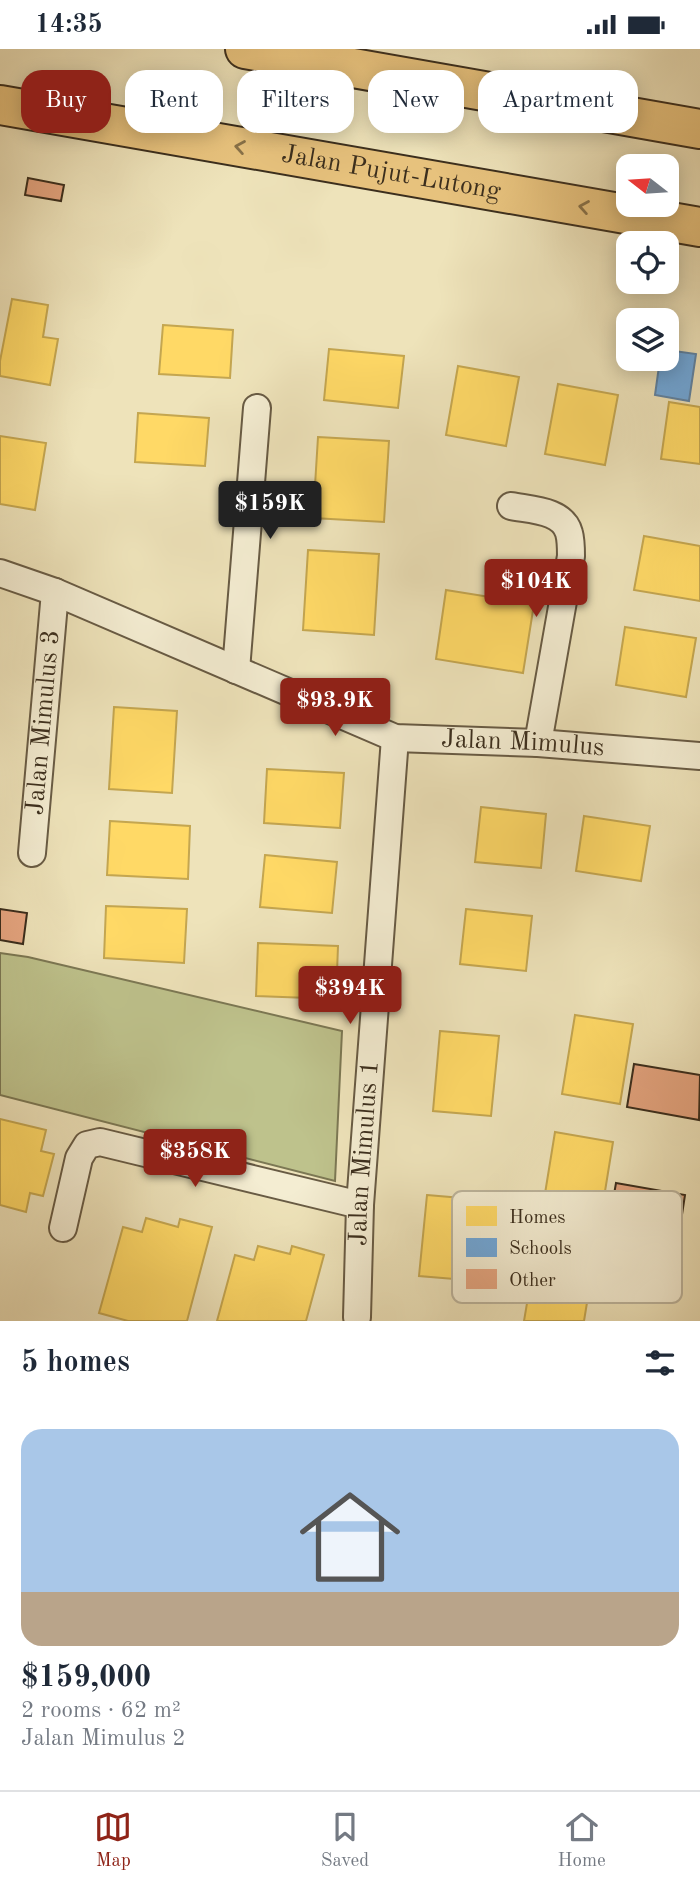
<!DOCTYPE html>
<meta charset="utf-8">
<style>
body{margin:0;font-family:"Old Standard TT",serif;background:#f2f2f3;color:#1f2937;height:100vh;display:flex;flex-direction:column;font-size:26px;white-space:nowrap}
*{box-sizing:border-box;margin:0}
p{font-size:23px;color:#747a83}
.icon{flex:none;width:38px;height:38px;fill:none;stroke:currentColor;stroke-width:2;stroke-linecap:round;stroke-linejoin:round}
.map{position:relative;height:1272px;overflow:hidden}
.drawer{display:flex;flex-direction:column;background:#fff;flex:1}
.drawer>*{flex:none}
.guide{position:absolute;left:21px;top:21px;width:658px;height:63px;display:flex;gap:14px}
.needle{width:46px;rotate:287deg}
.fabs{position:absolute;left:616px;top:105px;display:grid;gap:14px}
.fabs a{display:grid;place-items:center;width:63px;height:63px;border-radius:14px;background:#fff;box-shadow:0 4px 18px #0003;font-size:35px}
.price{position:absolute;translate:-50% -60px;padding:0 16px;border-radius:7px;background:#8f2418;color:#fff;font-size:23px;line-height:46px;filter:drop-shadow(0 2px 4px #0008)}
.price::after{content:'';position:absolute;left:50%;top:42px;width:21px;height:16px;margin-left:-10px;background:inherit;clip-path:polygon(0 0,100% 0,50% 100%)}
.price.on{background:#222;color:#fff}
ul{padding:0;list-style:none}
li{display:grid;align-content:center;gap:14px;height:371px;padding:0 21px}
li+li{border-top:2px solid #e0e1e3}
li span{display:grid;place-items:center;height:217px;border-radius:21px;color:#555}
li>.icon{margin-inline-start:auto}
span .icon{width:126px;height:126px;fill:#fffc;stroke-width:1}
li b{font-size:30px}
h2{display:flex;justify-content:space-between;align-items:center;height:84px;padding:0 21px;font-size:30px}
.tag{padding:0 24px;border-radius:21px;background:#fff;box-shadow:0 4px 18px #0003;font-size:24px;line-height:63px}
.tag.on{background:#8f2418;color:#fff}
.status{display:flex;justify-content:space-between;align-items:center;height:49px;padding:0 35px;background:#fff;direction:ltr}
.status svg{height:19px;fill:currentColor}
.menu{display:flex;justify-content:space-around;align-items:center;height:98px;border-top:2px solid #e0e1e3;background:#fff;font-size:19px;color:#747a83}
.menu a{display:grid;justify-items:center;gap:4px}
.menu .on{color:#8f2418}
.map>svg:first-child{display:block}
.green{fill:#bec28c;stroke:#7c7854;stroke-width:2}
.homes{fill:#ffd966;stroke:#c4a650;stroke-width:2}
.schools{fill:#6fa8dc;stroke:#5f83a3;stroke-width:2}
.building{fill:#e5a580;stroke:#3b2e1d;stroke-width:2}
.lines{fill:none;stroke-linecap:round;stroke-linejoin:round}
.street-casing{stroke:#685b44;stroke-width:30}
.highway-casing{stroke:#3b2e1d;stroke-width:42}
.street{stroke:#f4edd2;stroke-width:26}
.highway{stroke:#e7c27d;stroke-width:38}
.oneway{stroke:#887148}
.labels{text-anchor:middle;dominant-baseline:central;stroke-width:7;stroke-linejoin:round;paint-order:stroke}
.street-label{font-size:26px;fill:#3b2e1d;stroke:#f4edd2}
.key{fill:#f4edd2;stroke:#bcb49c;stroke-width:2}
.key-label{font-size:19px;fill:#3b2e1d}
</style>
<div class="status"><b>14:35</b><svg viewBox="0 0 49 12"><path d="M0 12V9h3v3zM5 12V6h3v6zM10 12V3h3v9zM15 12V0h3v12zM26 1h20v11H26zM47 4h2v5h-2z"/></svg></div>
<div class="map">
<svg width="700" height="1272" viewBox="0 0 700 1272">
<rect width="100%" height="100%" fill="#eee3ba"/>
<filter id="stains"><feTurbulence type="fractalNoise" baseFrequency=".00286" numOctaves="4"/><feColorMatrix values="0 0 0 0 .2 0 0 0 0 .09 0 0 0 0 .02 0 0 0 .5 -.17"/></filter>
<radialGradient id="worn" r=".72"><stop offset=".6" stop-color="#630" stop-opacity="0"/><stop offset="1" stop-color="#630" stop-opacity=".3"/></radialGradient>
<!-- green -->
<path class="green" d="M 0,904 L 28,908 L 342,982 L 335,1132 L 0,1046 Z"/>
<!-- homes -->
<g class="homes">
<path d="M 12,250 L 48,256 L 43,288 L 58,290 L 50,336 L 0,327 L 0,312 Z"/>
<path d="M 163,276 L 233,281 L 230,329 L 159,325 Z"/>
<path d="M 329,300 L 404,307 L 398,359 L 324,351 Z"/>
<path d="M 458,317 L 519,328 L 506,397 L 446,386 Z"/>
<path d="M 558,335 L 618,346 L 605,416 L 545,405 Z"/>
<path d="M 669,353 L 700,358 L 700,415 L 661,410 Z"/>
<path d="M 138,364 L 209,369 L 205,417 L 135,413 Z"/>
<path d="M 0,387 L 46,394 L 35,461 L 0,455 Z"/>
<path d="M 318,388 L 389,392 L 384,473 L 313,469 Z"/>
<path d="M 644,487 L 700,497 L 700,552 L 634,541 Z"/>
<path d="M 308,501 L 379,505 L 374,586 L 303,581 Z"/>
<path d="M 446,541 L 534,555 L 523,624 L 436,610 Z"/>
<path d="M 625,578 L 696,589 L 686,648 L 616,636 Z"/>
<path d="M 114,658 L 177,662 L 172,744 L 109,740 Z"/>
<path d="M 267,720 L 344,724 L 340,779 L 264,774 Z"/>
<path d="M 481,758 L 546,765 L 541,819 L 475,813 Z"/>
<path d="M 584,767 L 650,777 L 641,832 L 576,822 Z"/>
<path d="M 110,772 L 190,777 L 188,830 L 107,826 Z"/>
<path d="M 265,806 L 337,813 L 332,864 L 260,858 Z"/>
<path d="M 106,857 L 187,860 L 184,914 L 104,909 Z"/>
<path d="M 466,860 L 532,867 L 526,922 L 460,915 Z"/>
<path d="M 258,894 L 338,897 L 336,950 L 256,947 Z"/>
<path d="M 575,966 L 633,975 L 620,1055 L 562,1045 Z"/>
<path d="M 440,982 L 499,987 L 491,1067 L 433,1062 Z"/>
<path d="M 0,1070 L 46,1081 L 41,1102 L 54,1105 L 43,1147 L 30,1144 L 26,1163 L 0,1156 Z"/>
<path d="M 555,1083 L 613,1093 L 600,1173 L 542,1163 Z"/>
<path d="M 427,1146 L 485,1151 L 478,1232 L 419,1227 Z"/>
<path d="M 146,1169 L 178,1178 L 180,1170 L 212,1178 L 187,1272 L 128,1272 L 99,1264 L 123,1178 L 142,1183 Z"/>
<path d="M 258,1197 L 290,1205 L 292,1197 L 324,1206 L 306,1272 L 217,1272 L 235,1206 L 254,1211 Z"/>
<path d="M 536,1201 L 594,1211 L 584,1272 L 524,1272 Z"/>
</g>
<!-- schools -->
<path class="schools" d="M 667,301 L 696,305 L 689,352 L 655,346 L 660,310 L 667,310 Z"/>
<!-- building -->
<g class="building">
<path d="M 28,129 L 64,136 L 61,152 L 25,146 Z"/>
<path d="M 0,860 L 27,864 L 23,895 L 0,891 Z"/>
<path d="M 634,1015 L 700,1026 L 699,1071 L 627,1058 Z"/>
<path d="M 616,1134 L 685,1146 L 677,1198 L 607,1186 Z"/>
</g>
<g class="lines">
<defs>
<g id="street">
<path d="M 511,457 C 531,461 563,461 569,484 C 571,491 571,500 571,507 L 538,694"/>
<path id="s1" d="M 0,524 L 55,543 L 395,689 L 538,694 L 700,707"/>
<path d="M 236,621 L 257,359"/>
<path id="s2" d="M 32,804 L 55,543"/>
<path d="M 63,1179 L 79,1109 L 87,1096 L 100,1093 L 360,1156"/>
<path id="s3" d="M 357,1268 L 360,1156 L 395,689"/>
</g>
<g id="highway">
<path d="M 245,0 L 700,80"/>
<path id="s4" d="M 0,56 L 700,178"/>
</g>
</defs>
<!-- street casing -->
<use href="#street" class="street-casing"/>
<!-- highway casing -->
<use href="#highway" class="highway-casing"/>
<!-- street -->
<use href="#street" class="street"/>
<!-- highway -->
<use href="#highway" class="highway"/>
</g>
<!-- one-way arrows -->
<defs><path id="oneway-chevron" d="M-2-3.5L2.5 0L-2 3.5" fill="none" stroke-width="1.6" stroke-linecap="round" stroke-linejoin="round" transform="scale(1.75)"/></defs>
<g class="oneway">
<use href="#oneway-chevron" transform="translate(240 98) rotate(-170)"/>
<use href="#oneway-chevron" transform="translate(584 158) rotate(-170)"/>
</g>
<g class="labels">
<!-- street labels -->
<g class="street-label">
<text stroke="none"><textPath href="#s4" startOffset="397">Jalan Pujut-Lutong</textPath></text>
<text stroke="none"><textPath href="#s2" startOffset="131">Jalan Mimulus 3</textPath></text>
<text stroke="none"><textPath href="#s1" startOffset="556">Jalan Mimulus</textPath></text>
<text stroke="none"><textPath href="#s3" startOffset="164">Jalan Mimulus 1</textPath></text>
</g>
</g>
<!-- legend -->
<rect x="452" y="1142" width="230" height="112" rx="10" class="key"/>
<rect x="466" y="1157" width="31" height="20" fill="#ffd966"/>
<rect x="466" y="1189" width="31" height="19" fill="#6fa8dc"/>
<rect x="466" y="1220" width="31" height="20" fill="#e5a580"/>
<g class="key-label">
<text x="509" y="1174">Homes</text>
<text x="509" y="1205">Schools</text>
<text x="509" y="1237">Other</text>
</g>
<rect width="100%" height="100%" filter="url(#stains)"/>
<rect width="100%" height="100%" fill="url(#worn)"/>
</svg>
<div class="fabs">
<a><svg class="needle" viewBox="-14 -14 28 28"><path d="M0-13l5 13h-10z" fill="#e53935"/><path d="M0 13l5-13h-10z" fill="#747a83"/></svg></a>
<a><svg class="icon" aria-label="locate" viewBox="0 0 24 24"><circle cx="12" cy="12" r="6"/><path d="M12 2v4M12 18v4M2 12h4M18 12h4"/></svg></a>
<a><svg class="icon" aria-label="layers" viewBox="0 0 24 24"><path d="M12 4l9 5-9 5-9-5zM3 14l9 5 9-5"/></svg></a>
</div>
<b class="price on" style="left:270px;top:492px">$159K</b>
<b class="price" style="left:536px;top:570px">$104K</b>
<b class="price" style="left:335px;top:689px">$93.9K</b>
<b class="price" style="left:350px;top:977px">$394K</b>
<b class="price" style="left:195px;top:1140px">$358K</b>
<div class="guide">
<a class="tag on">Buy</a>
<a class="tag">Rent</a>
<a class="tag">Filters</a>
<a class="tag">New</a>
<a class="tag">Apartment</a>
</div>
</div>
<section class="drawer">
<h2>5 homes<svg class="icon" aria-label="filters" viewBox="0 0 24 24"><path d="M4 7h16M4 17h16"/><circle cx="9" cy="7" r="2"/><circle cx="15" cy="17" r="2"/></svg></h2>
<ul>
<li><span style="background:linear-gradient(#a9c7e8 75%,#b9a48a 0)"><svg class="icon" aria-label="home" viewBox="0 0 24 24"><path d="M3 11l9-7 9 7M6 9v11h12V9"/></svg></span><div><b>$159,000</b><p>2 rooms · 62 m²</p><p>Jalan Mimulus 2</p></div></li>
</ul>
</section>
<nav class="menu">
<a class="on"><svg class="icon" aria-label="map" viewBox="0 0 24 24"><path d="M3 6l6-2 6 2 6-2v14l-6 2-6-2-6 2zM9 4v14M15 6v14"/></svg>Map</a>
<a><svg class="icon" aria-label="saved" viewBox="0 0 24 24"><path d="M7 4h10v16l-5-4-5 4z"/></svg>Saved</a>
<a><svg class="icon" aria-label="home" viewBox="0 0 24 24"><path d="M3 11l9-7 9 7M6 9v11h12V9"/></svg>Home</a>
</nav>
